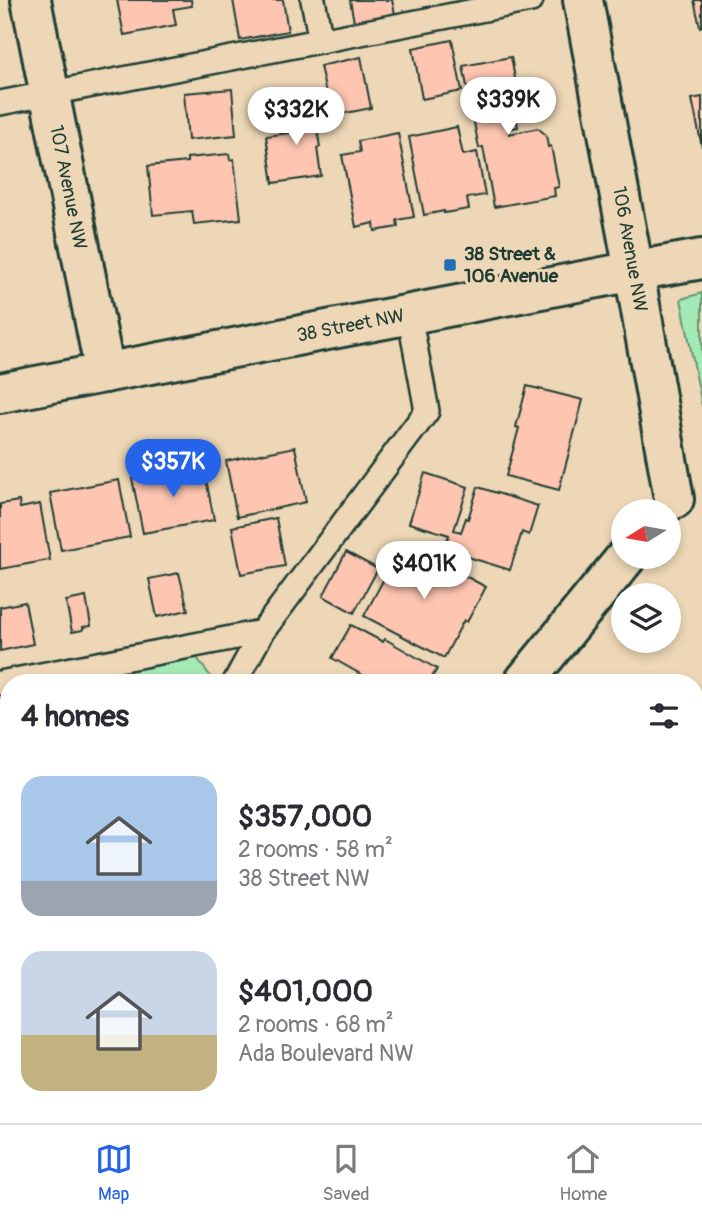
<!DOCTYPE html>
<meta charset="utf-8">
<style>
body{margin:0;font-family:Pangolin,sans-serif;background:#f2f2f3;color:#2b2b33;height:100vh;display:flex;flex-direction:column;font-size:26px;white-space:nowrap}
*{box-sizing:border-box;margin:0}
p{font-size:23px;color:#7c7c81}
.icon{flex:none;width:38px;height:38px;fill:none;stroke:currentColor;stroke-width:2;stroke-linecap:round;stroke-linejoin:round}
.map{position:relative;flex:1;overflow:hidden}
.panel{position:absolute;left:0px;top:674px;width:704px;height:450px;display:flex;flex-direction:column;background:#fff;border-radius:28px 28px 0 0;box-shadow:0 4px 10px #0003}
.panel>*{flex:none}
.needle{width:46px;rotate:259deg}
.buttons{position:absolute;left:611px;top:499px;display:grid;gap:14px}
.buttons a{display:grid;place-items:center;width:70px;height:70px;border-radius:50%;background:#fff;box-shadow:0 4px 10px #0003;font-size:35px}
.price{position:absolute;translate:-50% -60px;padding:0 16px;border-radius:24px;background:#fff;color:#222;font-size:23px;line-height:46px;filter:drop-shadow(0 2px 4px #0008)}
.price::after{content:'';position:absolute;left:50%;top:42px;width:21px;height:16px;margin-left:-10px;background:inherit;clip-path:polygon(0 0,100% 0,50% 100%)}
.price.current{background:#2563eb;color:#fff}
ul{padding:0;list-style:none}
li{display:flex;align-items:center;gap:21px;height:175px;padding:0 21px}
li span{display:grid;place-items:center;flex:none;width:196px;height:140px;border-radius:21px;color:#555}
li>.icon{margin-inline-start:auto}
span .icon{width:84px;height:84px;fill:#fffc;stroke-width:1}
li b{font-size:30px}
h2{display:flex;justify-content:space-between;align-items:center;height:84px;padding:0 21px;font-size:30px}
.tab-bar{display:flex;justify-content:space-around;align-items:center;height:98px;border-top:2px solid #e1e1e2;background:#fff;font-size:19px;color:#7c7c81}
.tab-bar a{display:grid;justify-items:center;gap:4px}
.tab-bar .current{color:#2563eb}
.map>svg:first-child{display:block}
.park{fill:#a5eab5;stroke:#629474;stroke-width:2}
.building{fill:#fec6b1;stroke:#1f3d34;stroke-width:2}
.lines{fill:none;stroke-linecap:round;stroke-linejoin:round}
.lane-casing{stroke:#1f3d34;stroke-width:28}
.street-casing{stroke:#1f3d34;stroke-width:44}
.secondary-casing{stroke:#1f3d34;stroke-width:44}
.lane{stroke:#edd7b6;stroke-width:23}
.street{stroke:#edd7b6;stroke-width:38}
.secondary{stroke:#edd7b6;stroke-width:38}
.poi-dot{fill:#1f6fb2;stroke:#edd7b6;stroke-width:2.5}
.labels{text-anchor:middle;dominant-baseline:central;stroke-width:6;stroke-linejoin:round;paint-order:stroke}
.street-label{font-size:19px;fill:#1f3d34;stroke:#edd7b6}
.poi-label{font-size:19px;font-weight:bold;fill:#1f3d34;stroke:#edd7b6;text-anchor:start}
</style>
<div class="map">
<svg width="702" height="1123" viewBox="0 0 702 1123">
<rect width="100%" height="100%" fill="#edd7b6"/>
<filter id="ink" filterUnits="userSpaceOnUse"><feTurbulence type="fractalNoise" baseFrequency=".0143" numOctaves="2"/><feDisplacementMap in="SourceGraphic" scale="14" xChannelSelector="R" yChannelSelector="G"/><feConvolveMatrix kernelMatrix="1 2 1 2 8 2 1 2 1" color-interpolation-filters="sRGB"/></filter>
<g filter="url(#ink)">
<!-- park -->
<g class="park">
<path d="M 702,293 L 702,406 L 681,299 Z"/>
<path d="M 197,658 L 211,677 L 208,682 L 67,682 Z"/>
<path d="M 9,694 L 9,983 L 0,994 L 0,695 Z"/>
</g>
<!-- building -->
<g class="building">
<path d="M 117,0 L 191,0 L 192,6 L 173,9 L 176,25 L 124,35 Z"/>
<path d="M 233,0 L 283,0 L 288,31 L 240,40 Z"/>
<path d="M 350,0 L 392,0 L 395,14 L 354,22 Z"/>
<path d="M 694,0 L 702,0 L 702,26 L 700,27 Z"/>
<path d="M 452,40 L 462,91 L 422,99 L 413,48 Z"/>
<path d="M 361,57 L 371,108 L 331,116 L 320,66 Z"/>
<path d="M 511,57 L 519,100 L 513,101 L 518,127 L 508,129 L 509,134 L 538,128 L 546,135 L 548,147 L 551,146 L 559,187 L 554,188 L 555,196 L 494,207 L 483,147 L 479,148 L 463,66 Z"/>
<path d="M 232,89 L 236,135 L 188,140 L 184,93 Z"/>
<path d="M 702,97 L 702,147 L 692,99 Z"/>
<path d="M 313,102 L 320,147 L 317,148 L 321,176 L 273,183 L 266,136 L 290,133 L 286,106 Z"/>
<path d="M 457,127 L 463,155 L 477,152 L 485,195 L 467,198 L 469,209 L 444,213 L 444,211 L 424,215 L 409,137 Z"/>
<path d="M 398,133 L 414,217 L 397,220 L 398,227 L 375,231 L 374,223 L 356,227 L 342,155 L 360,152 L 358,141 Z"/>
<path d="M 229,154 L 230,160 L 234,159 L 241,219 L 194,224 L 192,211 L 153,215 L 148,166 L 187,162 L 187,158 Z"/>
<path d="M 527,386 L 583,400 L 559,490 L 506,476 L 519,428 L 516,427 Z"/>
<path d="M 295,447 L 306,502 L 237,517 L 226,461 Z"/>
<path d="M 203,464 L 214,520 L 143,533 L 132,478 Z"/>
<path d="M 425,473 L 468,487 L 454,530 L 461,532 L 466,518 L 468,519 L 478,487 L 538,506 L 529,535 L 522,532 L 510,570 L 455,553 L 457,546 L 446,542 L 449,535 L 409,523 Z"/>
<path d="M 119,480 L 130,537 L 61,550 L 50,493 Z"/>
<path d="M 19,501 L 20,508 L 40,504 L 50,560 L 0,569 L 0,504 Z"/>
<path d="M 276,518 L 285,566 L 241,574 L 232,527 Z"/>
<path d="M 403,543 L 486,587 L 467,622 L 464,620 L 444,658 L 364,616 Z"/>
<path d="M 346,552 L 378,569 L 354,613 L 323,596 Z"/>
<path d="M 179,573 L 188,610 L 157,617 L 149,579 Z"/>
<path d="M 86,597 L 91,626 L 83,627 L 83,630 L 72,632 L 66,601 Z"/>
<path d="M 25,602 L 33,644 L 0,651 L 0,607 Z"/>
<path d="M 351,625 L 383,642 L 385,639 L 437,669 L 429,682 L 358,682 L 362,675 L 332,658 Z"/>
<path d="M 39,1115 L 51,1115 L 59,1123 L 31,1123 Z"/>
<path d="M 109,1115 L 151,1115 L 145,1123 L 121,1123 Z"/>
</g>
<g class="lines">
<defs>
<g id="lane">
<path d="M 313,0 L 321,41"/>
<path d="M 0,103 L 531,0"/>
<path d="M 235,682 L 262,632 L 427,411 L 409,314"/>
<path d="M 0,683 L 262,632"/>
<path d="M 0,1050 L 9,1041"/>
</g>
<g id="street">
<path id="s1" d="M 31,0 L 105,373"/>
<path d="M 674,499 L 634,271 L 702,259"/>
<path d="M 524,682 L 627,556"/>
<path d="M 243,1123 L 249,1115"/>
</g>
<g id="secondary">
<path id="s2" d="M 0,393 L 634,271 L 583,0"/>
</g>
</defs>
<!-- lane casing -->
<use href="#lane" class="lane-casing"/>
<!-- street casing -->
<use href="#street" class="street-casing"/>
<!-- secondary casing -->
<use href="#secondary" class="secondary-casing"/>
<!-- lane -->
<use href="#lane" class="lane"/>
<!-- street -->
<use href="#street" class="street"/>
<!-- secondary -->
<use href="#secondary" class="secondary"/>
</g>
</g>
<!-- markers -->
<rect class="poi-dot" x="443" y="258" width="14" height="14" rx="3.5"/>
<g class="labels">
<!-- street labels -->
<g class="street-label">
<text stroke="none"><textPath href="#s1" startOffset="191">107 Avenue NW</textPath></text>
<text transform="translate(630 249) rotate(80)">106 Avenue NW</text>
<text stroke="none"><textPath href="#s2" startOffset="357">38 Street NW</textPath></text>
</g>
<!-- poi labels -->
<g class="poi-label">
<text x="464" y="254">38 Street &amp;<tspan x="464" dy="22">106 Avenue</tspan></text>
</g>
</g>
</svg>
<div class="buttons">
<a><svg class="needle" viewBox="-14 -14 28 28"><path d="M0-13l5 13h-10z" fill="#e53935"/><path d="M0 13l5-13h-10z" fill="#7c7c81"/></svg></a>
<a><svg class="icon" aria-label="layers" viewBox="0 0 24 24"><path d="M12 4l9 5-9 5-9-5zM3 14l9 5 9-5"/></svg></a>
</div>
<b class="price" style="left:508px;top:137px">$339K</b>
<b class="price" style="left:296px;top:147px">$332K</b>
<b class="price current" style="left:173px;top:499px">$357K</b>
<b class="price" style="left:424px;top:601px">$401K</b>
<section class="panel">
<h2>4 homes<svg class="icon" aria-label="filters" viewBox="0 0 24 24"><path d="M4 7h16M4 17h16"/><circle cx="9" cy="7" r="2"/><circle cx="15" cy="17" r="2"/></svg></h2>
<ul>
<li><span style="background:linear-gradient(#a9c7e8 75%,#9aa5b1 0)"><svg class="icon" aria-label="home" viewBox="0 0 24 24"><path d="M3 11l9-7 9 7M6 9v11h12V9"/></svg></span><div><b>$357,000</b><p>2 rooms · 58 m²</p><p>38 Street NW</p></div></li>
<li><span style="background:linear-gradient(#c9d6e8 60%,#c2b280 0)"><svg class="icon" aria-label="home" viewBox="0 0 24 24"><path d="M3 11l9-7 9 7M6 9v11h12V9"/></svg></span><div><b>$401,000</b><p>2 rooms · 68 m²</p><p>Ada Boulevard NW</p></div></li>
</ul>
</section>
</div>
<nav class="tab-bar">
<a class="current"><svg class="icon" aria-label="map" viewBox="0 0 24 24"><path d="M3 6l6-2 6 2 6-2v14l-6 2-6-2-6 2zM9 4v14M15 6v14"/></svg>Map</a>
<a><svg class="icon" aria-label="saved" viewBox="0 0 24 24"><path d="M7 4h10v16l-5-4-5 4z"/></svg>Saved</a>
<a><svg class="icon" aria-label="home" viewBox="0 0 24 24"><path d="M3 11l9-7 9 7M6 9v11h12V9"/></svg>Home</a>
</nav>
